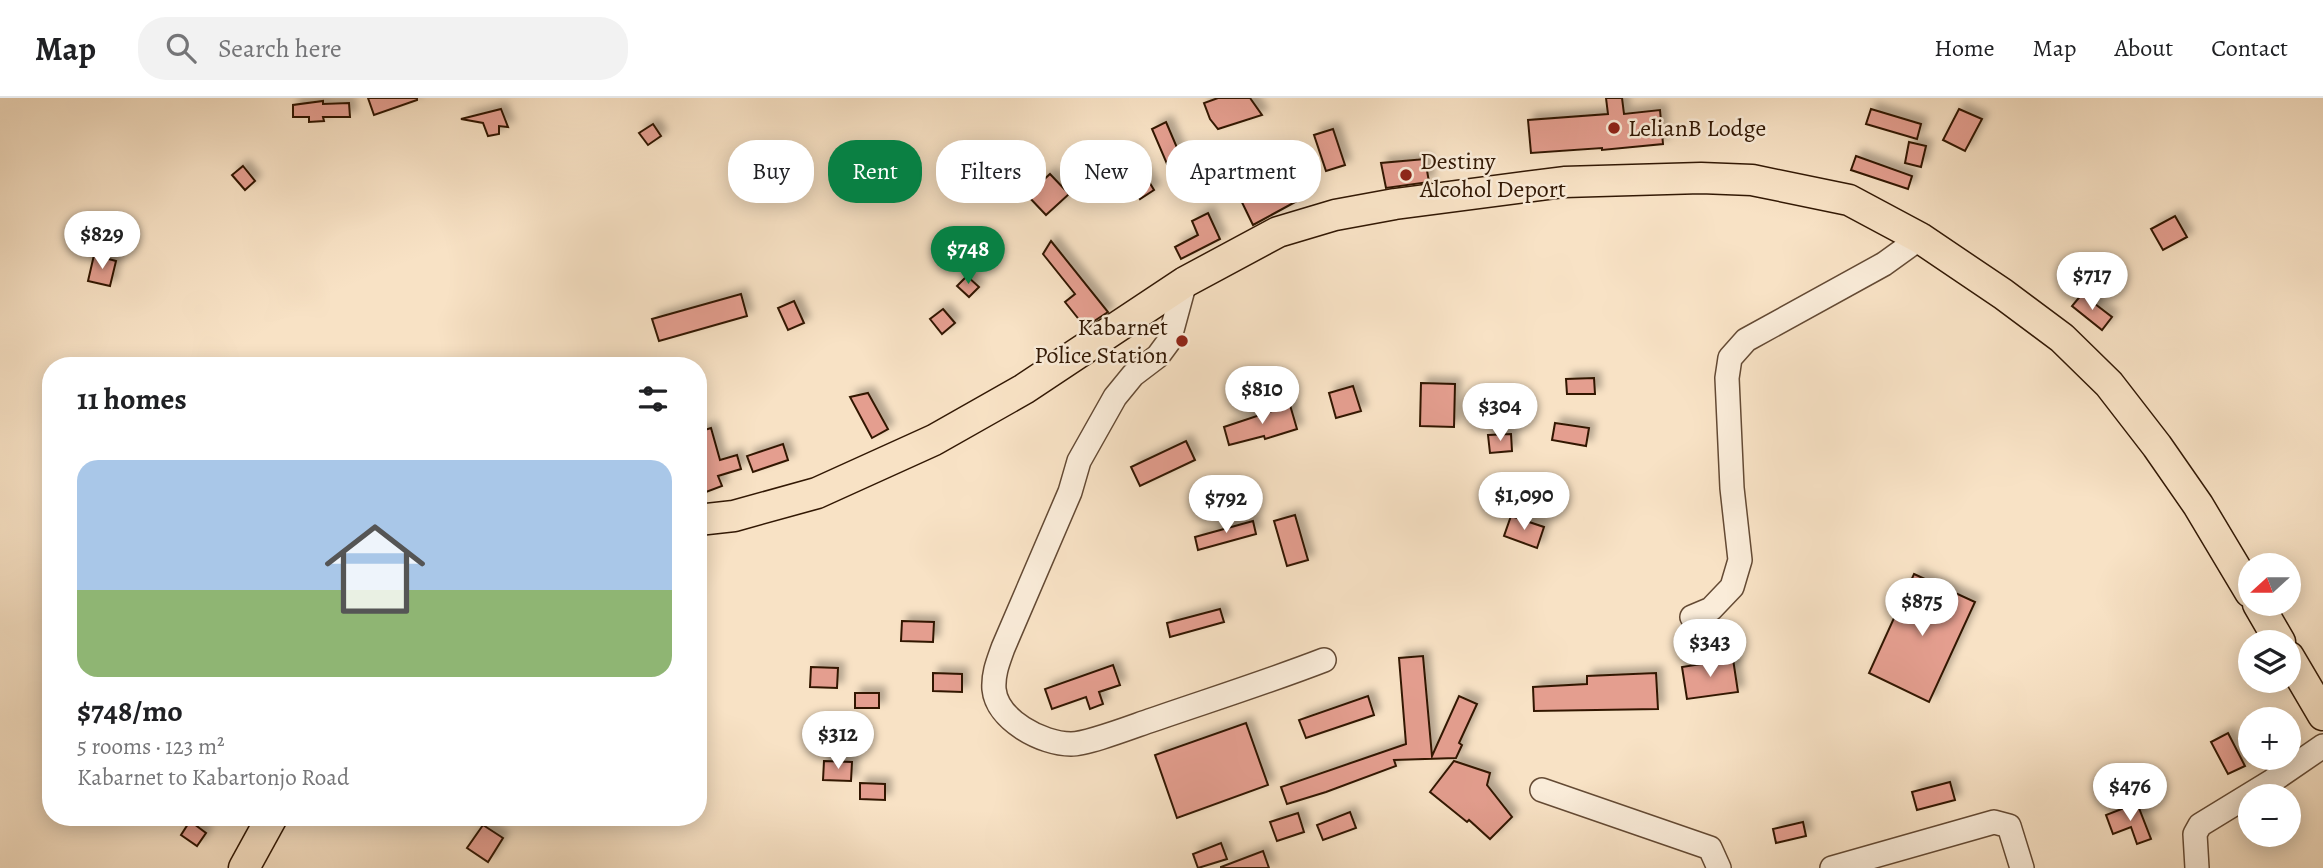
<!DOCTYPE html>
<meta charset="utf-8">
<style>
body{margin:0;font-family:Alegreya,serif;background:#f2f2f2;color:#202124;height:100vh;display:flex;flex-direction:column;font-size:26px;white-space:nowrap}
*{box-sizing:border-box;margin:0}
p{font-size:23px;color:#757577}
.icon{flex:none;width:38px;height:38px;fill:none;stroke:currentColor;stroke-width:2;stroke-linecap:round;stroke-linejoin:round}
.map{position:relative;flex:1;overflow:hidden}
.sheet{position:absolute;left:42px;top:259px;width:665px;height:469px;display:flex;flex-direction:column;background:#fff;border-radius:28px;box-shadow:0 4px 18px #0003}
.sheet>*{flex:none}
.guide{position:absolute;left:728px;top:42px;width:665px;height:63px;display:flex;gap:14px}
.needle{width:46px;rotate:249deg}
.tools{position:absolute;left:2238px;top:455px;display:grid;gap:14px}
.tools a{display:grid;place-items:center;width:63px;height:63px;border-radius:50%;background:#fff;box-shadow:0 4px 18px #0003;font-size:35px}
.price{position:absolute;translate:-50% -60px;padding:0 16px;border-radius:24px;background:#fff;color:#222;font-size:23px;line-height:46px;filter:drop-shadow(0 2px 4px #0008)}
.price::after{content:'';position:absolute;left:50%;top:42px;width:21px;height:16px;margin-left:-10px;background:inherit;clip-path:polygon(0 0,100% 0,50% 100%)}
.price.current{background:#0b8043;color:#fff}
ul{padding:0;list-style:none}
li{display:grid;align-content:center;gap:14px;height:371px;padding:0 35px}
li+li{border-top:2px solid #e0e0e0}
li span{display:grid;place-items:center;height:217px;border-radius:21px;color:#555}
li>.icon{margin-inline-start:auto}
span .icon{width:126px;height:126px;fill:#fffc;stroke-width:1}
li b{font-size:30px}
h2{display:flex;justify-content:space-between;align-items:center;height:84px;padding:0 35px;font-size:30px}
.pill{padding:0 24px;border-radius:28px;background:#fff;box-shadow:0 4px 18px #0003;font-size:24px;line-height:63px}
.pill.current{background:#0b8043;color:#fff}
header{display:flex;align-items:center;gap:42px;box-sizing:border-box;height:98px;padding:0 35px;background:#fff;border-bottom:2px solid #e0e0e0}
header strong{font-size:33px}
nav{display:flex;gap:38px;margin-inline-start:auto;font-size:24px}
.search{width:490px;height:63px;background:#f2f2f2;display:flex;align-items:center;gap:18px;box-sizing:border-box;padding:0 24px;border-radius:28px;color:#757577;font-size:26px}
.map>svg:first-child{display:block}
.building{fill:#e49e8f;stroke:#321804;stroke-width:2;filter:url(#shadow)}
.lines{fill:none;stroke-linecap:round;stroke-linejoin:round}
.minor-casing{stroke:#644a34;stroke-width:26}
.major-casing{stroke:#321804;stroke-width:33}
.minor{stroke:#faecd9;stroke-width:23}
.major{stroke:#f8e2c5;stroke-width:30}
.poi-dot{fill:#8f2418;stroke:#faecd9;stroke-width:2.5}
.labels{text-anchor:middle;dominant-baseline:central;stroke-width:5;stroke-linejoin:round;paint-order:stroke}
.poi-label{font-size:24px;fill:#321804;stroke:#faecd9;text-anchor:start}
</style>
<header>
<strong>Map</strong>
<div class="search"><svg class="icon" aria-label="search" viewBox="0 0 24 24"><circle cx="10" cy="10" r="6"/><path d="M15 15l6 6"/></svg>Search here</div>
<nav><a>Home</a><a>Map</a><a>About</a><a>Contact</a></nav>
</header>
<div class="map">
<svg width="2323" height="770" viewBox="0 0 2323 770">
<defs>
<filter id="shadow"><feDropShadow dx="6" dy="-6" stdDeviation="3.5" flood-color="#0004"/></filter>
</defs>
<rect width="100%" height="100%" fill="#f8e2c5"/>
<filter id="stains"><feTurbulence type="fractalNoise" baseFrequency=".00286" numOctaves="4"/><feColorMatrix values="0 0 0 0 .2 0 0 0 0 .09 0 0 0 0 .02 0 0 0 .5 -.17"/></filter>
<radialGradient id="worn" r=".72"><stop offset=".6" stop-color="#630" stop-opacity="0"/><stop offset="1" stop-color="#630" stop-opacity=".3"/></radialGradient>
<!-- building -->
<g class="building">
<path d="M 368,0 L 417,0 L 417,2 L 374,17 Z"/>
<path d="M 1218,0 L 1250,0 L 1262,17 L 1218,31 L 1210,21 L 1204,5 Z"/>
<path d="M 1606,0 L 1622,0 L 1624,16 L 1660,12 L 1663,46 L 1602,52 L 1602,50 L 1531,55 L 1528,22 L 1608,16 Z"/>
<path d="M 323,3 L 323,6 L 349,5 L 350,19 L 323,19 L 324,23 L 309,24 L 309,19 L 293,19 L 293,7 Z"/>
<path d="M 501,11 L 508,29 L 499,28 L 499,36 L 488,38 L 483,25 L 461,21 Z"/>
<path d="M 1871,11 L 1921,26 L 1917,41 L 1866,26 Z"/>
<path d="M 1959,11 L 1982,21 L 1965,53 L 1943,42 Z"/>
<path d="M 1166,24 L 1181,59 L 1167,66 L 1152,31 Z"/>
<path d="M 653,26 L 661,38 L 648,47 L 639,35 Z"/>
<path d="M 1333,31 L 1345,67 L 1326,73 L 1314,37 Z"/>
<path d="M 1909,44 L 1926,48 L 1921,69 L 1905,65 Z"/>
<path d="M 1130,52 L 1154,92 L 1140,101 L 1115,61 Z"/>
<path d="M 1856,58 L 1912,78 L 1908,91 L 1851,72 Z"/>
<path d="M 1425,61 L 1429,84 L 1386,90 L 1381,65 Z"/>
<path d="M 1292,65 L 1308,97 L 1253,127 L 1236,92 Z"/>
<path d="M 243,68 L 255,83 L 245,92 L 232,77 Z"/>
<path d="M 1050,76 L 1069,96 L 1046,117 L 1027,97 Z"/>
<path d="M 1208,115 L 1220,141 L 1181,161 L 1175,149 L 1198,137 L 1192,123 Z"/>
<path d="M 2175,118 L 2187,139 L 2163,152 L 2151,131 Z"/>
<path d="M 1051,143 L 1108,214 L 1085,229 L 1065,204 L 1075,196 L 1043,156 Z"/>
<path d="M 94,157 L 116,163 L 110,188 L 88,183 Z"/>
<path d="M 967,178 L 979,189 L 969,199 L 957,188 Z"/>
<path d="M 741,196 L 747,218 L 659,243 L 652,221 Z"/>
<path d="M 2082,196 L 2112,219 L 2102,232 L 2072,208 Z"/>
<path d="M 794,203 L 804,225 L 788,232 L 778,210 Z"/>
<path d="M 943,211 L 955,225 L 942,236 L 930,221 Z"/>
<path d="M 1594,280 L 1595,296 L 1567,296 L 1566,281 Z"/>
<path d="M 1421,285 L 1455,286 L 1454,329 L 1420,328 Z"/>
<path d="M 1353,288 L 1361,313 L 1336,320 L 1329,295 Z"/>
<path d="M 868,295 L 888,331 L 872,340 L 850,299 Z"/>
<path d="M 1290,307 L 1297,331 L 1265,341 L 1264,338 L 1229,347 L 1224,329 Z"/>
<path d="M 1555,325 L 1589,330 L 1586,348 L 1552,342 Z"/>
<path d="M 711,330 L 720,362 L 737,357 L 741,371 L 718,378 L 722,388 L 698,397 L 698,334 Z"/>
<path d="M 1511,336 L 1512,353 L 1490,355 L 1488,337 Z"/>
<path d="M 1186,343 L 1195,362 L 1140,388 L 1131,369 Z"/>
<path d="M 783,346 L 788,362 L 753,374 L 747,358 Z"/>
<path d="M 1295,417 L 1308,462 L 1287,468 L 1274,423 Z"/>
<path d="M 1511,418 L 1544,429 L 1537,450 L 1504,438 Z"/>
<path d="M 1253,423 L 1256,436 L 1198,452 L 1195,439 Z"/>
<path d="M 1914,476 L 1975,504 L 1929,604 L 1869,575 Z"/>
<path d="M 1220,511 L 1224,524 L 1170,539 L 1167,525 Z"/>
<path d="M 902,523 L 934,524 L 933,544 L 901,543 Z"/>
<path d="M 1423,558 L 1432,658 L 1459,598 L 1477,606 L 1459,645 L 1462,647 L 1456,660 L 1394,662 L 1396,668 L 1326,694 L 1287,706 L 1281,689 L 1406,646 L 1399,560 Z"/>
<path d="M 1733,561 L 1738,594 L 1687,601 L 1682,569 Z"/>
<path d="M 1113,567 L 1120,587 L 1099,594 L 1103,606 L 1090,611 L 1086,599 L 1052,611 L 1045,591 Z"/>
<path d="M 811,569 L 838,570 L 837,590 L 810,589 Z"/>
<path d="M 933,575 L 962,576 L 962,594 L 933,593 Z"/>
<path d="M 1656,575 L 1658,611 L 1534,613 L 1533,589 L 1587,586 L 1587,578 Z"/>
<rect x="855" y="595" width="24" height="15"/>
<path d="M 1368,598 L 1374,617 L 1306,640 L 1299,622 Z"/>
<path d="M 1246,625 L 1268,687 L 1177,720 L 1155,657 Z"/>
<path d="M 2228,635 L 2245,668 L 2228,676 L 2211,644 Z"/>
<path d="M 824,663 L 852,664 L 851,683 L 823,682 Z"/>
<path d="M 1454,663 L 1490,675 L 1487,687 L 1512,719 L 1490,741 L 1469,722 L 1467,724 L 1430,694 Z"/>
<path d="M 1950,684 L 1955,702 L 1917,712 L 1912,694 Z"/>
<path d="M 860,685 L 885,686 L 885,702 L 860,701 Z"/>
<path d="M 2137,705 L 2151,741 L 2137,746 L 2131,729 L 2113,736 L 2106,717 Z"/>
<path d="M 1350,714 L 1356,730 L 1323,742 L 1317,727 Z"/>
<path d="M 1298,715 L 1304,734 L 1277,743 L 1270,724 Z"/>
<path d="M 190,723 L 206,735 L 197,748 L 181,737 Z"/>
<path d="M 1803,724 L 1806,738 L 1776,745 L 1773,731 Z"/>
<path d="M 483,727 L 503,740 L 488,764 L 467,750 Z"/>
<path d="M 1221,745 L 1227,761 L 1198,770 L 1193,756 Z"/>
<path d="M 1263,753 L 1269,770 L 1221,770 L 1221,769 Z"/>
</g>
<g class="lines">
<defs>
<g id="minor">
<path d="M 1185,184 L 1169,243 L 1158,258 L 1133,277 L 1115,299 L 1079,363 L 1070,394 L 1003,550 C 998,564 993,576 994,591 C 997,622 1042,646 1071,646 C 1088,646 1134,628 1152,622 C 1210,602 1267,584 1324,562"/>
<path d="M 1692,519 L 1711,511 L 1732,489 L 1740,462 L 1732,390 L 1727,280 L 1730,260 L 1746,242 L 1884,166 L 1920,140"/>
<path d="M 1542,692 L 1710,750 L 1719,770"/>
<path d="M 1832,770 L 1994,724 L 2009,728 L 2022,770"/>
<path d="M 2197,770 L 2195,736 L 2200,727 L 2272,683 L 2323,648"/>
</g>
<g id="major">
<path d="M 698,422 L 734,418 L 817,395 L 934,342 L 1024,291 L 1185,184 L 1278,134 L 1335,117 L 1395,106 L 1564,84 L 1701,80 L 1752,82 L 1849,102 L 1920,140 L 2003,196 L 2062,240 L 2109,286 L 2157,348 L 2198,407 L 2250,494"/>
<path d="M 2258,506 L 2280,544"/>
<path d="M 2289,559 L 2323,617"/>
<path d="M 244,770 L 272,719"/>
</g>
</defs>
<!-- minor casing -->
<use href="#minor" class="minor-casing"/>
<!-- major casing -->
<use href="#major" class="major-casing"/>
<!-- minor -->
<use href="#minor" class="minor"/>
<!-- major -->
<use href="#major" class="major"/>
</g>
<!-- markers -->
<g class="poi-dot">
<circle cx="1614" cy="30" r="7"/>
<circle cx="1406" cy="77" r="7"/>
<circle cx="1182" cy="243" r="7"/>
</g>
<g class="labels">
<!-- poi labels -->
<g class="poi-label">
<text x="1628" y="30">LelianB Lodge</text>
<text x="1420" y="63">Destiny<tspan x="1420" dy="28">Alcohol Deport</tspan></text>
<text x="1168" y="229" text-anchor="end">Kabarnet<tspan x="1168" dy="28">Police Station</tspan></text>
</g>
</g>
<rect width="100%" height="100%" filter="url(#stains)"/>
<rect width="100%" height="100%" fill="url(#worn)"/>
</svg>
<div class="tools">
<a><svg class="needle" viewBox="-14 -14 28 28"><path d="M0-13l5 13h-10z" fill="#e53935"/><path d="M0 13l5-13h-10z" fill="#757577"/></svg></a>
<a><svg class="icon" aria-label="layers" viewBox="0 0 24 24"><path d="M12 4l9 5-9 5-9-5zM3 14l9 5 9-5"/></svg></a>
<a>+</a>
<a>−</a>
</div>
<b class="price" style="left:102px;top:173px">$829</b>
<b class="price current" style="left:968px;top:188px">$748</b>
<b class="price" style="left:2092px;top:214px">$717</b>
<b class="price" style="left:1262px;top:328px">$810</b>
<b class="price" style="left:1500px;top:345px">$304</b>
<b class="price" style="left:1524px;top:434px">$1,090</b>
<b class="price" style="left:1226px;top:437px">$792</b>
<b class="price" style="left:1922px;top:540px">$875</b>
<b class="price" style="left:1710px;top:581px">$343</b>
<b class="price" style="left:838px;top:673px">$312</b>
<b class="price" style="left:2130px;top:725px">$476</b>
<div class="guide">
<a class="pill">Buy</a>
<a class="pill current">Rent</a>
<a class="pill">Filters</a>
<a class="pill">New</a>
<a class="pill">Apartment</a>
</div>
<section class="sheet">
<h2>11 homes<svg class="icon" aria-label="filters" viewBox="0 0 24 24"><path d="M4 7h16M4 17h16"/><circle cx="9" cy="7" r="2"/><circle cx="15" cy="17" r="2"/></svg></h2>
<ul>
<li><span style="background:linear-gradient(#a9c7e8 60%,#8fb573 0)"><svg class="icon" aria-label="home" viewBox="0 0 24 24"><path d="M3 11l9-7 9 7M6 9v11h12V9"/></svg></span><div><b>$748/mo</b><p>5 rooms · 123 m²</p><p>Kabarnet to Kabartonjo Road</p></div></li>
</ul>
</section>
</div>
